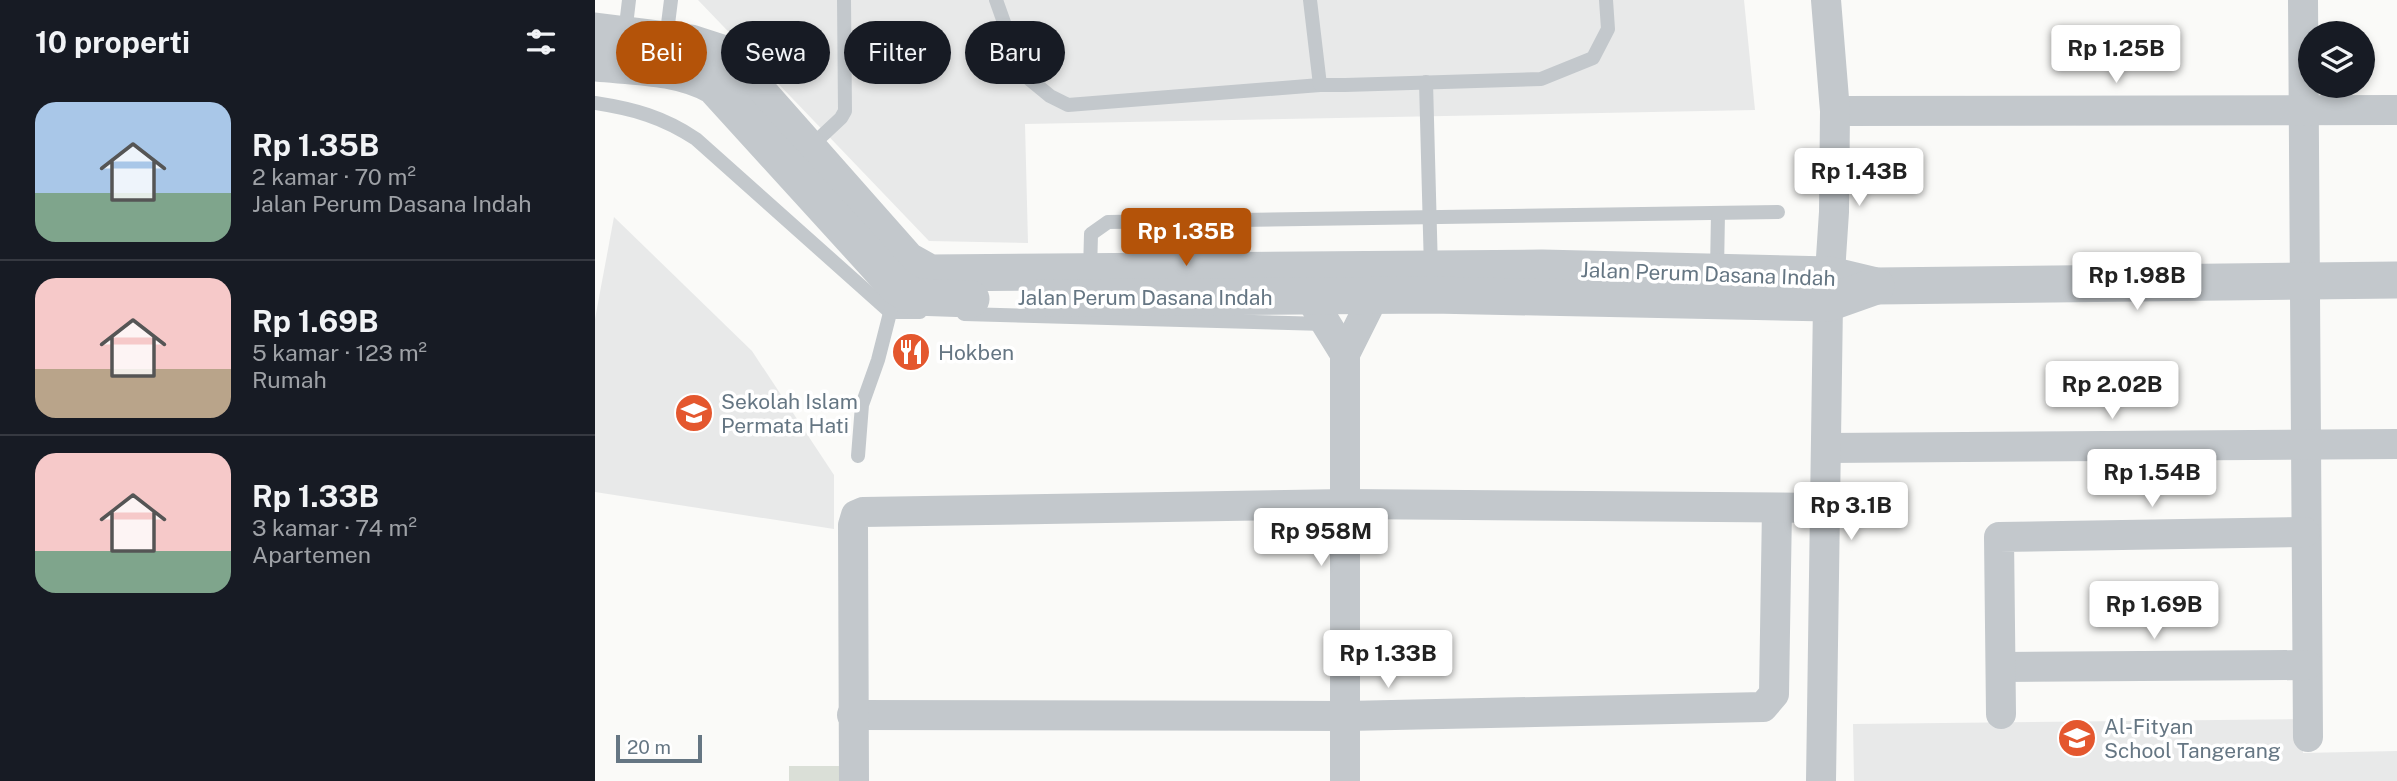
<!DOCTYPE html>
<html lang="id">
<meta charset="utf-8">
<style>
body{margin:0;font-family:"Public Sans",sans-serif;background:#242831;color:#f1f3f6;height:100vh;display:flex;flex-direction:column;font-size:26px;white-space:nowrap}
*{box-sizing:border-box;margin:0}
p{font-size:23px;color:#9ea1a6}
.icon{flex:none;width:38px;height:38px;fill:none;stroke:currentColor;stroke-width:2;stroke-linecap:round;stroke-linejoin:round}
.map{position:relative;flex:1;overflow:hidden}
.sheet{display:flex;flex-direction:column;background:#171b24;width:595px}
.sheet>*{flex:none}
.top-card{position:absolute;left:21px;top:21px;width:665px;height:63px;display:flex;gap:14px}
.tools{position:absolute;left:1703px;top:21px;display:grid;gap:14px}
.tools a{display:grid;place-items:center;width:77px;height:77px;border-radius:50%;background:#171b24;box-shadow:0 4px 10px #0003;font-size:35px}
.scale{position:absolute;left:21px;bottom:18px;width:86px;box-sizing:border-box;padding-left:7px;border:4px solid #657683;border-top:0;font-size:19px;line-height:24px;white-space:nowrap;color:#657683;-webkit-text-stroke:5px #fff;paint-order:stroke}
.price{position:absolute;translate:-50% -60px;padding:0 16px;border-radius:7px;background:#fff;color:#222;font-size:23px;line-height:46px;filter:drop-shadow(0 2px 4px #0008)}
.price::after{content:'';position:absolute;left:50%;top:42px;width:21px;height:16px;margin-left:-10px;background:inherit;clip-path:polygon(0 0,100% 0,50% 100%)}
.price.selected{background:#b45309;color:#fff}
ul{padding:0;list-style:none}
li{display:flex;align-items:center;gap:21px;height:175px;padding:0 35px}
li+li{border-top:2px solid #363941}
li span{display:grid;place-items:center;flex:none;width:196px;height:140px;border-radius:21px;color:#555}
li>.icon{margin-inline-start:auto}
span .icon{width:84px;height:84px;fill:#fffc;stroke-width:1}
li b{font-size:30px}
h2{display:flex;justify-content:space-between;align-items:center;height:84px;padding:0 35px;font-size:30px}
.pill{padding:0 24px;border-radius:32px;background:#171b24;box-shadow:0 4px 10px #0003;font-size:24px;line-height:63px}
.pill.selected{background:#b45309;color:#fff}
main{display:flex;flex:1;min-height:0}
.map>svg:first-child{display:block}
.built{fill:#e8e9e9}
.green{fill:#dadfd7}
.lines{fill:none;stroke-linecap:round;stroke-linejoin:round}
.service{stroke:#c3c8cc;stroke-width:14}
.minor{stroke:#c3c8cc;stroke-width:30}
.tertiary{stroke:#c3c8cc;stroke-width:37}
.labels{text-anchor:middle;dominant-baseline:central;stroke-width:7;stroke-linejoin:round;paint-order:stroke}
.street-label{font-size:21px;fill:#657683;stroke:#fff}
.poi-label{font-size:21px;fill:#657683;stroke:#fff;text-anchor:start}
</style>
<main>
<section class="sheet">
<h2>10 properti<svg class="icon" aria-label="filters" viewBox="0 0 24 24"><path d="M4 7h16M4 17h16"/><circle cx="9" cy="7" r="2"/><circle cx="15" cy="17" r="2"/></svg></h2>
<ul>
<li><span style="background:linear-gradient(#a9c7e8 65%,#7fa58c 0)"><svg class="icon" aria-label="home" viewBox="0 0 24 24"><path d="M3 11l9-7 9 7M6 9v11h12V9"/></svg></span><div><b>Rp 1.35B</b><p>2 kamar · 70 m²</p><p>Jalan Perum Dasana Indah</p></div></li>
<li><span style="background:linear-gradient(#f6c9c9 65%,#b9a48a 0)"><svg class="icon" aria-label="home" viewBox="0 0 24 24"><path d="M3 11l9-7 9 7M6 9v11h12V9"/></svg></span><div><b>Rp 1.69B</b><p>5 kamar · 123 m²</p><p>Rumah</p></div></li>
<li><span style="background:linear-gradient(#f6c9c9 70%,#7fa58c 0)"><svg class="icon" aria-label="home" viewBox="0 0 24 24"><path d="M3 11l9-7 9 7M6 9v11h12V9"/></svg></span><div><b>Rp 1.33B</b><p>3 kamar · 74 m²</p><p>Apartemen</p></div></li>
</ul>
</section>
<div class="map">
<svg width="1802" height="781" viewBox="0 0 1802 781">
<rect width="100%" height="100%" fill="#fafaf8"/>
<!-- built -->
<g class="built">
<path d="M 103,0 L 1149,0 L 1160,110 L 430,124 L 433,243 L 334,241 Z"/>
<path d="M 19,217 L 157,351 L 239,475 L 239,529 L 0,492 L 0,319 Z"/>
<path d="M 1706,719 L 1708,753 L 1802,751 L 1802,781 L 1259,781 L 1258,724 Z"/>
</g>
<!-- green -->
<rect class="green" x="194" y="766" width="52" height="15"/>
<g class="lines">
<!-- service -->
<g class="service">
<path d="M 401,0 L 427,73 L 455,96 L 473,105 L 725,85"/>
<path d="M 715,0 L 725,85 L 750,85 L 946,79 L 998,58 L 1013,29 L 1011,0"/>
<path d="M 30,34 L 34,0"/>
<path d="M 71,40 L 76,0"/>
<path d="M 831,82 L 836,270"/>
<path d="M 0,103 C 39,109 68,117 101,139 L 295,312 L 325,312"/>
<path d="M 214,148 L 246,118 L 250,111 L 249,0"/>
<path d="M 1122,271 L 1123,213"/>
<path d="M 495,272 L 496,234 L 513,222 L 1183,212"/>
<path d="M 369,314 L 730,324"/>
<path d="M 263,456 L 267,405 L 283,360 L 297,305"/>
</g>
<!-- minor -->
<g class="minor">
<path d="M 1708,0 L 1713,737"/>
<path d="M 1240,111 L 1802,110"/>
<path d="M 714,277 L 714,296 L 750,354"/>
<path d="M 1232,448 L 1802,444"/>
<path d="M 1407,667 L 1712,665"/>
<path d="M 1406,714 L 1404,537 L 1710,532"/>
<path d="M 257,715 L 752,716 L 1168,707 L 1179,694 L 1182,508"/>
<path d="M 259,781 L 258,525 L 261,515 L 268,512 L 751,504 L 1231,508"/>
<path d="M 750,781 L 750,354 L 779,296 L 779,277"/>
<path d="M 1226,781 L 1233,303 L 1239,212 L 1240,111 L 1231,0"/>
</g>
<!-- tertiary -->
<g class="tertiary">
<path d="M 0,31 L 96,43 L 130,54 L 312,260 L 335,273 L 947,268 L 1235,275 L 1281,286 L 1802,280"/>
<path d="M 0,63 C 41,67 83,66 119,86 L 302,287 L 319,297 L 376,299"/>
<path d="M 445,298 L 837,295 L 1233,303 L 1281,286"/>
</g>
</g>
<!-- icons -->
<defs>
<symbol id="restaurant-disc" viewBox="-11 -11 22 22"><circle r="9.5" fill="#e4572e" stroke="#fff"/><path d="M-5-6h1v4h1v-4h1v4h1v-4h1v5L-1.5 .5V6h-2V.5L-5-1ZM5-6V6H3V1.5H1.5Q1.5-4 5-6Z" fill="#fff"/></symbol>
<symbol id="school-disc" viewBox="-11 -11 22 22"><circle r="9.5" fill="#e4572e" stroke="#fff"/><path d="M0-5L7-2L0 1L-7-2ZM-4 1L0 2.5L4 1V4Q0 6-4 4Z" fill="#fff"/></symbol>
</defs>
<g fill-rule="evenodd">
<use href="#restaurant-disc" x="294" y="330" width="44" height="44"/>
<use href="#school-disc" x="77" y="391" width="44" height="44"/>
<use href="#school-disc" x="1460" y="716" width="44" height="44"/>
</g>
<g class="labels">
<!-- street labels -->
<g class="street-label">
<text transform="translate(1113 274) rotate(2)">Jalan Perum Dasana Indah</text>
<text x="550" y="297">Jalan Perum Dasana Indah</text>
</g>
<!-- poi labels -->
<g class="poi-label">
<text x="343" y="352">Hokben</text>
<text x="126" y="401">Sekolah Islam<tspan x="126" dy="24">Permata Hati</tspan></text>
<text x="1509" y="726">Al-Fityan<tspan x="1509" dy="24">School Tangerang</tspan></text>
</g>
</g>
</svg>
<div class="tools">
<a><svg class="icon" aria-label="layers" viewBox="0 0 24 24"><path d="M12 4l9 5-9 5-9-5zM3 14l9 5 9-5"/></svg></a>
</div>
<div class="scale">20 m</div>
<b class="price" style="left:1521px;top:85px">Rp 1.25B</b>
<b class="price" style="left:1264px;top:208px">Rp 1.43B</b>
<b class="price selected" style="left:591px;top:268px">Rp 1.35B</b>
<b class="price" style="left:1542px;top:312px">Rp 1.98B</b>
<b class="price" style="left:1517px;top:421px">Rp 2.02B</b>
<b class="price" style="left:1557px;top:509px">Rp 1.54B</b>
<b class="price" style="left:1256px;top:542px">Rp 3.1B</b>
<b class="price" style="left:726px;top:568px">Rp 958M</b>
<b class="price" style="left:1559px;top:641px">Rp 1.69B</b>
<b class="price" style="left:793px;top:690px">Rp 1.33B</b>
<div class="top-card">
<a class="pill selected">Beli</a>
<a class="pill">Sewa</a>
<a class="pill">Filter</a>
<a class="pill">Baru</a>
</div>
</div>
</main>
